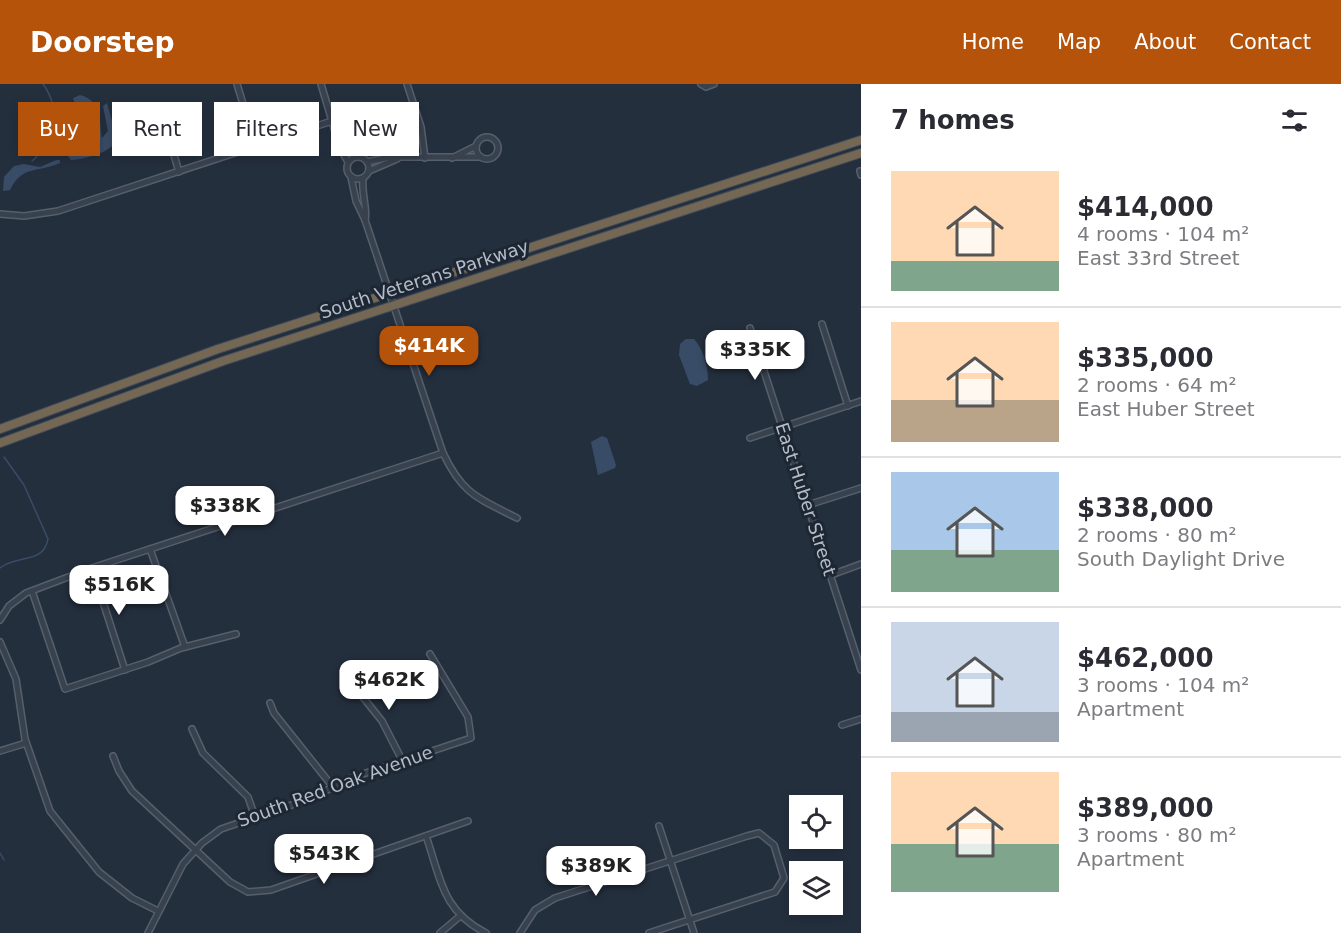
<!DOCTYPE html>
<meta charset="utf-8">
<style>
body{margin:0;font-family:"DejaVu Sans",sans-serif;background:#f7f7f7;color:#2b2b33;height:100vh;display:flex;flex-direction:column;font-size:22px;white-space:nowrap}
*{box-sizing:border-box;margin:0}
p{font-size:20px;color:#7c7c81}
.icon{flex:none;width:33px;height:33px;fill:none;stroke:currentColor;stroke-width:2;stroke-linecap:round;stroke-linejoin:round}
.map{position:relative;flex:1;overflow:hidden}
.details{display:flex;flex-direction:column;background:#fff;width:480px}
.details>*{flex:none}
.top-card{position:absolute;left:18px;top:18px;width:570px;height:54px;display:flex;gap:12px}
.tools{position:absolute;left:789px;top:711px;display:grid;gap:12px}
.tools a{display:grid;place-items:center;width:54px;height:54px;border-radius:0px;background:#fff;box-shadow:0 3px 9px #0003;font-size:30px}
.price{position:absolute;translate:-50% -51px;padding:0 14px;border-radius:12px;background:#fff;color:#222;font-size:20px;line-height:39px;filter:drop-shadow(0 2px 3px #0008)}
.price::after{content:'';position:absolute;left:50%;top:36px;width:18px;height:14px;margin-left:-9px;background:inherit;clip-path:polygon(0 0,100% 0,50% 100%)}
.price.current{background:#b45309;color:#fff}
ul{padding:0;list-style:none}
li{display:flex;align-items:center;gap:18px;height:150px;padding:0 30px}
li+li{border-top:2px solid #e1e1e2}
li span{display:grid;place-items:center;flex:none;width:168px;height:120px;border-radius:0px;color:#555}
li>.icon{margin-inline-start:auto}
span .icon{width:72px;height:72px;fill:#fffc;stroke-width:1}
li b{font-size:26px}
h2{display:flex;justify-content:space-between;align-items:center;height:72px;padding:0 30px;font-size:26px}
.chip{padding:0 21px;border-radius:0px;background:#fff;box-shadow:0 3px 9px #0003;font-size:21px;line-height:54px}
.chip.current{background:#b45309;color:#fff}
header{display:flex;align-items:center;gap:36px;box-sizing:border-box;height:84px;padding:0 30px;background:#b45309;color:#fff}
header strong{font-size:28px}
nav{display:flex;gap:33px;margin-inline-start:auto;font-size:21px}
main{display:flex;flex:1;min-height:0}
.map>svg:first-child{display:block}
.water{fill:#394c67}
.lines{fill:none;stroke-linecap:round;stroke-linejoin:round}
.stream{stroke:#394c67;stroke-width:1.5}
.minor-casing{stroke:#565f6c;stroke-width:8}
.highway-casing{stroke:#434c59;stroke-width:10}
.minor{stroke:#38414e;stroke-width:5}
.highway{stroke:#746855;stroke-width:8}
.labels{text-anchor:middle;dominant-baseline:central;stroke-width:6;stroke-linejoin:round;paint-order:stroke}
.street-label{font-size:18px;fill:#b4bcc9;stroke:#1d2633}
</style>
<header>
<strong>Doorstep</strong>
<nav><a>Home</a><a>Map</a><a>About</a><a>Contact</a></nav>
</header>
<main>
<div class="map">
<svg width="861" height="849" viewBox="0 0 861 849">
<rect width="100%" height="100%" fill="#242f3e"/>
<!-- water -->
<g class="water">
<path d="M 80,11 C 103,17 99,38 102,54 L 108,47 L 103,22 L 107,19 L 117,55 C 112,69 85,75 71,76 L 68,72 L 97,56 L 93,54 L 76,62 L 73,60 L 76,23 L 73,14 Z"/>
<path d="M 56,76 L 60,76 L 60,79 C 37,89 22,81 10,106 L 3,107 L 4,93 L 14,82 L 24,80 L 40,83 Z"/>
<path d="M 686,255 L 694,255 C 703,265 708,282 708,296 L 697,302 L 690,300 L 679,271 L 680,260 Z"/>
<path d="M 602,352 L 607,354 L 616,381 L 615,384 L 598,391 L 591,358 Z"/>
</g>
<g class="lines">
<!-- stream -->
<g class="stream">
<path d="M 32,77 C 39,73 55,46 55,36 C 55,24 50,9 43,0"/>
<path d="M 14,97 L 21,89"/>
<path d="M 0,484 C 17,470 43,481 48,455 L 24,401 L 4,373"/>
<path d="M 0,769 L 4,776"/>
</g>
<defs>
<g id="minor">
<path d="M 237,0 L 256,63"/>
<path d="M 321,0 L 340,64 L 348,78"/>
<path d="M 407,0 L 421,43 L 425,74"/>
<path d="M 701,0 L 706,3 L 714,0"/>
<path d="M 160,24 L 179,88"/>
<circle cx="487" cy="64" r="11"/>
<path d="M 339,58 L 355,73"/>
<circle cx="358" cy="84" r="11"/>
<path d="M 452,74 L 476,62"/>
<path d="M 367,78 L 390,73 L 480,73"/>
<path d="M 369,87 L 397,75"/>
<path d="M 860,87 L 861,91"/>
<path d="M 351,93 L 356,117 L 365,136 L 443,369 C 463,411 478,414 517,434"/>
<path d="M 363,94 C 361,109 368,126 365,136"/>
<path d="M 0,130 L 24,132 L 58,127 L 332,37"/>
<path d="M 822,240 L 848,322"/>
<path d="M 750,244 L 861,586"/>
<path d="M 750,354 L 861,317"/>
<path d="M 808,421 L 861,404"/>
<path d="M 150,465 L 185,563"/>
<path d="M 92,484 L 125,586"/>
<path d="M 831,491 L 861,480"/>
<path d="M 32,507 L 65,605 L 148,578 L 181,564 L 236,550"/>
<path d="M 0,536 L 9,522 L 26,509 L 92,484 L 443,369"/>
<path d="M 0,558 L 16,595 L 25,655 L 50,727 L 99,788 L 132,814 L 158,827"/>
<path d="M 349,596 L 382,637 L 402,676"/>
<path d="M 270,619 L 274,629 L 332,702"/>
<path d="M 842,641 L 861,635"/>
<path d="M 192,645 L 203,669 L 248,713 L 255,733"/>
<path d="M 0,667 L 26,659"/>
<path d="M 113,672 L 119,687 L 132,707 L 230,798 L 248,808 L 271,806 L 468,737"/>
<path d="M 659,742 L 694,849"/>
<path d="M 426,752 C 441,795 442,827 486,849"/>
<path d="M 148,849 L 183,780 L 202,759 L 221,745 L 312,714 L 348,695 L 471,654 L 468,633 L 430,570"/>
<path d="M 440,849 L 459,833"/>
<path d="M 520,849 L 535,826 L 555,814 L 747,752 L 759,749 L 774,761 L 784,794 L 775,808 L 649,849"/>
</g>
<g id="highway">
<path d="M 0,345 L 218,265 L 861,56"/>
<path d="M 0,359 L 223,277 L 861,69"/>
</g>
</defs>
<!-- minor casing -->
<use href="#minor" class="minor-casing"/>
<!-- highway casing -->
<use href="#highway" class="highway-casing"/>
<!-- minor -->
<use href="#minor" class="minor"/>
<!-- highway -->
<use href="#highway" class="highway"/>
</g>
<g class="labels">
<!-- street labels -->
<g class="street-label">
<text transform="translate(424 195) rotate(-18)">South Veterans Parkway</text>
<text transform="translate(806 415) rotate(72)">East Huber Street</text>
<text transform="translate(335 702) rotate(-20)">South Red Oak Avenue</text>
</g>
</g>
</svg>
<div class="tools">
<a><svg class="icon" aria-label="locate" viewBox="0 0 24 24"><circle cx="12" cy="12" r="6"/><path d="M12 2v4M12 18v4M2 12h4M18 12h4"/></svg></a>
<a><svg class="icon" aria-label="layers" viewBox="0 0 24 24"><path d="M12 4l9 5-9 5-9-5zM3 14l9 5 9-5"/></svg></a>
</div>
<b class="price current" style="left:429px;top:293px">$414K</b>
<b class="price" style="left:755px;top:297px">$335K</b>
<b class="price" style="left:225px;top:453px">$338K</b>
<b class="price" style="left:119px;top:532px">$516K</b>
<b class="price" style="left:389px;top:627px">$462K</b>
<b class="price" style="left:324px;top:801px">$543K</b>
<b class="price" style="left:596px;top:813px">$389K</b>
<div class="top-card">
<a class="chip current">Buy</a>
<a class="chip">Rent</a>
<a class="chip">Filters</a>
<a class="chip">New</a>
</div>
</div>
<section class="details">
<h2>7 homes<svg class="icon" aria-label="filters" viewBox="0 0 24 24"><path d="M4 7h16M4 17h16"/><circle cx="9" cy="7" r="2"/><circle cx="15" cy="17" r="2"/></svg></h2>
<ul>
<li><span style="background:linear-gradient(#ffd9b3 75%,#7fa58c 0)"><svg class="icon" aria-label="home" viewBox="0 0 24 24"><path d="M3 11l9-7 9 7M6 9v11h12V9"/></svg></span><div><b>$414,000</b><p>4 rooms · 104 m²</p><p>East 33rd Street</p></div></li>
<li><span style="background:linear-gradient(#ffd9b3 65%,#b9a48a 0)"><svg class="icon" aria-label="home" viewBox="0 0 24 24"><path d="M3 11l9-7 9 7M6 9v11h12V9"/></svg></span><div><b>$335,000</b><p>2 rooms · 64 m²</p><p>East Huber Street</p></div></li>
<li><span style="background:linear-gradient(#a9c7e8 65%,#7fa58c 0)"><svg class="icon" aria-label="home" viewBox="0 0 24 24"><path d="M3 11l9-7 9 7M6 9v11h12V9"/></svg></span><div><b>$338,000</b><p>2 rooms · 80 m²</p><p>South Daylight Drive</p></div></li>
<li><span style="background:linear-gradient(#c9d6e8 75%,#9aa5b1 0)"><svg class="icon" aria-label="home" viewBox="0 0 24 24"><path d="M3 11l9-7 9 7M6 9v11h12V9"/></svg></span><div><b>$462,000</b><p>3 rooms · 104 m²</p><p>Apartment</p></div></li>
<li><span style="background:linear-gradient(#ffd9b3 60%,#7fa58c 0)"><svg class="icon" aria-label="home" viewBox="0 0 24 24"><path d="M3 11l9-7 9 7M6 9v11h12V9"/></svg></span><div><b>$389,000</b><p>3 rooms · 80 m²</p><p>Apartment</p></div></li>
</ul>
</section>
</main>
